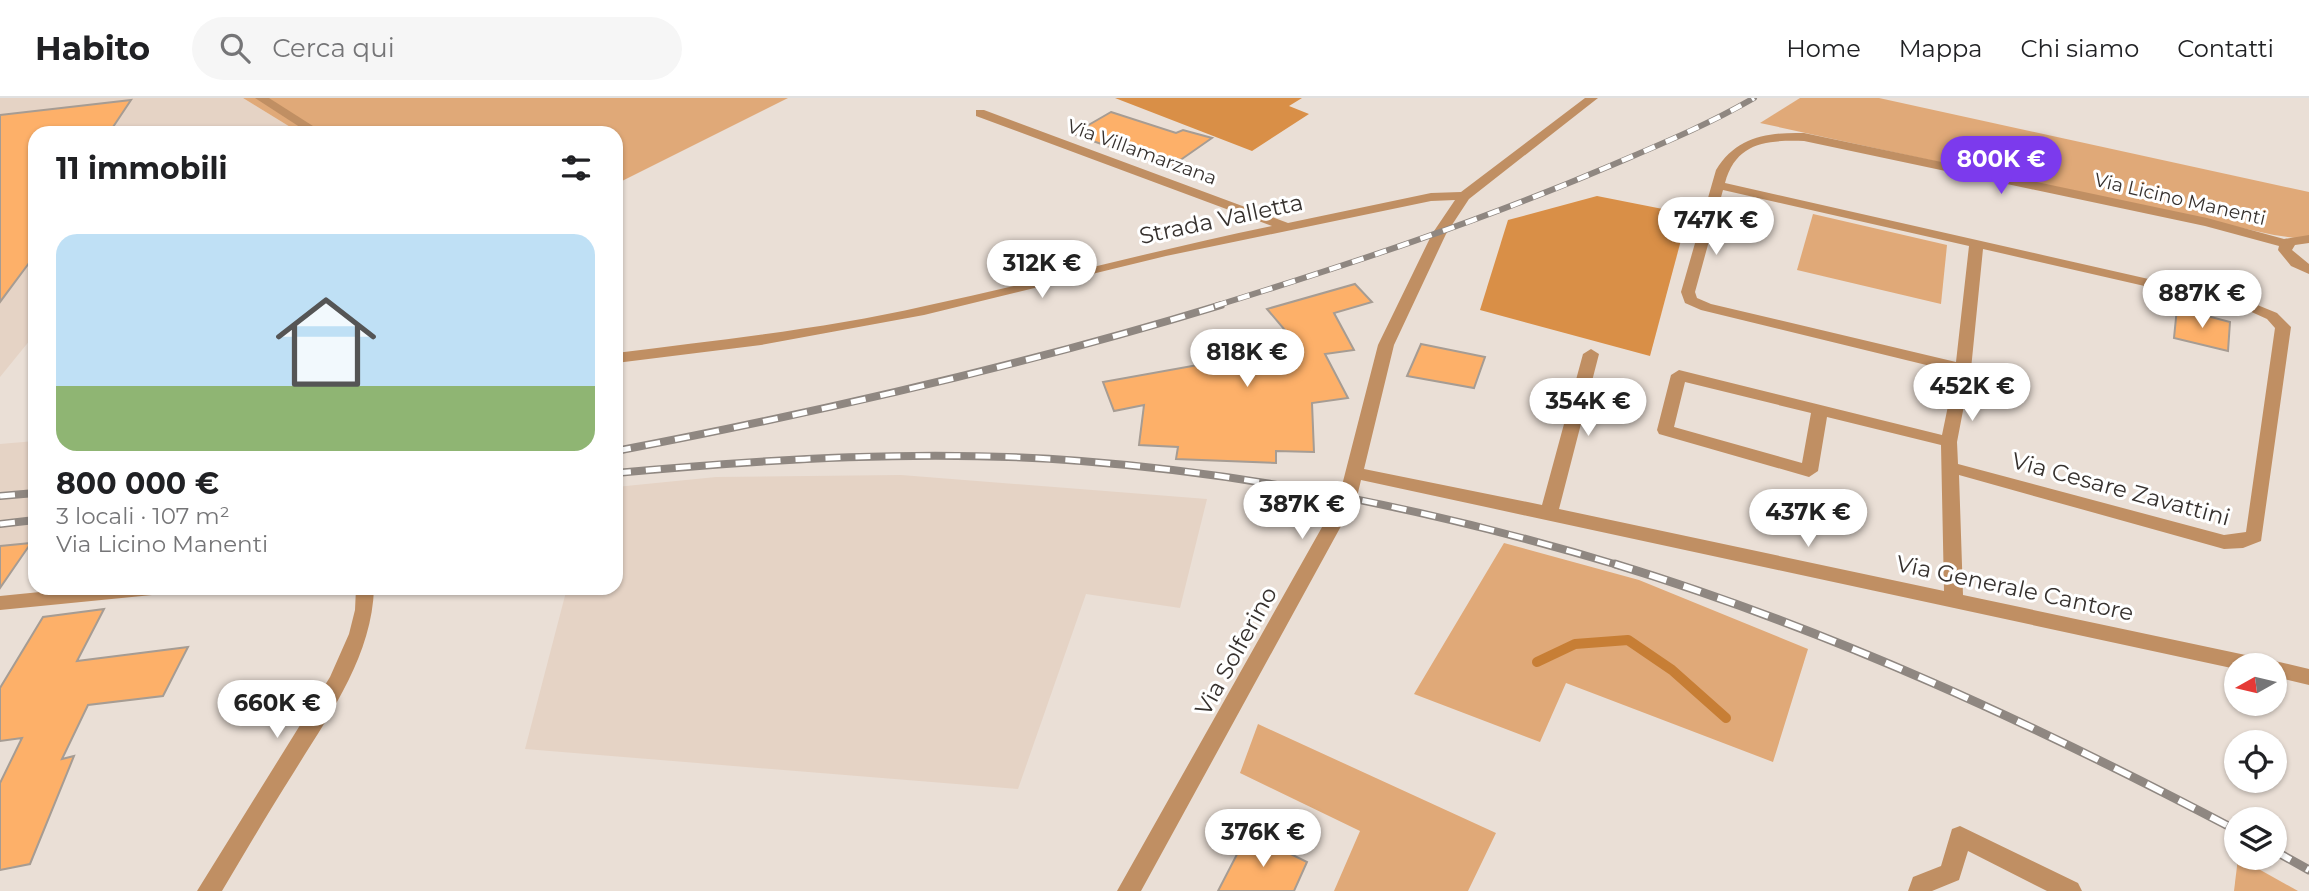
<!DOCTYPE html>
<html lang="it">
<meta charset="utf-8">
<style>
body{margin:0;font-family:Montserrat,sans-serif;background:#f6f6f6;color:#202124;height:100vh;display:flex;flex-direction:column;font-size:26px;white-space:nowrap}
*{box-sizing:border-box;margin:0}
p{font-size:23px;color:#757577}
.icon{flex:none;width:38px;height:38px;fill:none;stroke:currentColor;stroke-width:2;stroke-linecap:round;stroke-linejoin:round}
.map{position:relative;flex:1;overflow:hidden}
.panel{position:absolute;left:28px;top:28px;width:595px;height:469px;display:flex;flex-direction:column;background:#fff;border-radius:21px;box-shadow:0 2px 5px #0004}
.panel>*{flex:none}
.needle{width:46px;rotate:262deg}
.tools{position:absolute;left:2224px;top:555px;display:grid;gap:14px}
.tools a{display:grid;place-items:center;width:63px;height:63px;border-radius:50%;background:#fff;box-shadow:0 2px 5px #0004;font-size:35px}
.price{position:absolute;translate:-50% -60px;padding:0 16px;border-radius:24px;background:#fff;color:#222;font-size:23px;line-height:46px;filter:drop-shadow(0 2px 4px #0008)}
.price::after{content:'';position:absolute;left:50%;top:42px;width:21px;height:16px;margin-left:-10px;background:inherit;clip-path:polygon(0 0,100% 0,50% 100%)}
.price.selected{background:#7c3aed;color:#fff}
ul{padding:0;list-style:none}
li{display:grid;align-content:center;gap:14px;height:371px;padding:0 28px}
li span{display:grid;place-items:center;height:217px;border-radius:21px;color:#555}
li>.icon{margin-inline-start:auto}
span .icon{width:126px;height:126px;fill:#fffc;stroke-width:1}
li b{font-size:30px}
h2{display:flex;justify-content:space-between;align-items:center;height:84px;padding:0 28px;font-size:30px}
header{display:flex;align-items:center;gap:42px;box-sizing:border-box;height:98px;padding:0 35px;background:#fff;border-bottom:2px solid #e0e0e0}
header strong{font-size:33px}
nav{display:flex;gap:38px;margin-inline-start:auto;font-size:24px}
.search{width:490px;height:63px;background:#f6f6f6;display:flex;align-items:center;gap:18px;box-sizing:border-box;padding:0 24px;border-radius:38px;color:#757577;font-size:26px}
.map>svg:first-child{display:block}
.built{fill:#e5d3c5}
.green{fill:#e0a978}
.forest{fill:#d98f47}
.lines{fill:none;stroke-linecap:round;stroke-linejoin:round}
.stream{stroke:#c77e35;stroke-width:10}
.building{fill:#fdb069;stroke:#a69c93;stroke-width:2}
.minor{fill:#c08f63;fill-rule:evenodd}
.rail-far2-casing{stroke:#8f8781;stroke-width:6}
.rail-far1-casing{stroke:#8f8781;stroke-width:8}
.rail-casing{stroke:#8f8781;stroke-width:9}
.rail-far2{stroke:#fff;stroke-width:4.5;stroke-dasharray:12;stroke-linecap:butt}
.rail-far1{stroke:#fff;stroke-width:5;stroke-dasharray:15;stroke-linecap:butt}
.rail{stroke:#fff;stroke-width:6;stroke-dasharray:18;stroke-linecap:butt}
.labels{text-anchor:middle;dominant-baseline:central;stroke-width:6;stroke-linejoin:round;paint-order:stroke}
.far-street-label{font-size:19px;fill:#36312e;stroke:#fff}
.street-label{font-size:23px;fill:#36312e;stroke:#fff}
</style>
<header>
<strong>Habito</strong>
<div class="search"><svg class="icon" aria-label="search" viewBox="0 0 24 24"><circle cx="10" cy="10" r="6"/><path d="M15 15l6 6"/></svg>Cerca qui</div>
<nav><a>Home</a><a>Mappa</a><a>Chi siamo</a><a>Contatti</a></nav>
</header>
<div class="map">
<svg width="2309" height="793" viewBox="0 0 2309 793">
<rect width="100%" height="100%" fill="#eadfd6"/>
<!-- built -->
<g class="built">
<path d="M 0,0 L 243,0 L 300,35 L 35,35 L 35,236 L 0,279 Z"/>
<path d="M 35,343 L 35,444 L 30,445 L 0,477 L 0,346 Z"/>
<path d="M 901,377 L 1207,401 L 1180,510 L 1086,496 L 1018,691 L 525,651 L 567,490 L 616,490 L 616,389 L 716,379 Z"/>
</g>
<!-- green -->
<g class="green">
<path d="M 243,0 L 788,0 L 616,86 L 616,35 L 300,35 Z"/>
<path d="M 1800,0 L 1879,0 L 2309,94 L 2309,142 L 2274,137 L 1760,25 Z"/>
<path d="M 1813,116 L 1947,147 L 1941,206 L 1797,172 Z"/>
<path d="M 1504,445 L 1639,482 L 1808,551 L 1773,664 L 1566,585 L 1540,644 L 1414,596 Z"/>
<path d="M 1258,626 L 1496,735 L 1468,793 L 1334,793 L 1360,733 L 1240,675 Z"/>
<path d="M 2238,760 L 2239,760 L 2298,793 L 2234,793 Z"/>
</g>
<!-- forest -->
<g class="forest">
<path d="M 1115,0 L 1302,0 L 1289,8 L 1309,16 L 1252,53 Z"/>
<path d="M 1597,98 L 1688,116 L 1650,258 L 1480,212 L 1508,122 Z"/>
</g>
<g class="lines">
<!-- stream -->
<path class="stream" d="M 1537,564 L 1575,546 L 1628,542 L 1672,572 L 1726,620"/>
</g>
<!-- building -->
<g class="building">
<path d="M 131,2 L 109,35 L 35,35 L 35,157 L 0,204 L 0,17 Z"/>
<path d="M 1111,14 L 1176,35 L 1183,32 L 1212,40 L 1169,70 L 1073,36 Z"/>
<path d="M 1355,186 L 1372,204 L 1334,215 L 1354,252 L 1325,256 L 1348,300 L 1312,305 L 1314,354 L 1276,353 L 1276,365 L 1176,361 L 1178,349 L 1139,347 L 1144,307 L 1114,313 L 1103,284 L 1209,265 L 1202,250 L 1290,238 L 1267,211 Z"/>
<path d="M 2177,210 L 2230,224 L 2228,253 L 2174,240 Z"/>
<path d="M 1421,246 L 1485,259 L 1474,290 L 1407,278 Z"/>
<path d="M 31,445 L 0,490 L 0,448 Z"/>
<path d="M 104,511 L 77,563 L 188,549 L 163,598 L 88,607 L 62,661 L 74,658 L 30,766 L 0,772 L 0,685 L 22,640 L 0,643 L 0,590 L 43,519 Z"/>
<path d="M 1248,735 L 1307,764 L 1294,793 L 1218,793 Z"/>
</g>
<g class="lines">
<!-- minor -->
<g class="minor">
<path d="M 255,0 L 269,0 L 324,35 L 309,35 Z"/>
<path d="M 1585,0 L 1598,0 L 1469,101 L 1446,136 L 1394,247 L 1364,371 L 1542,407 L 1583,256 L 1591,251 L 1599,256 L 1559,411 L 1944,493 L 1941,347 L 1827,319 L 1818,373 L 1809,379 L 1659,336 L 1657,332 L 1671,277 L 1679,272 L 1942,337 L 1955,274 L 1701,212 L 1685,205 L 1681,194 L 1716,72 C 1736,39 1767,34 1804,35 L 2207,120 L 2284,141 L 2309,137 L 2309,145 L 2295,147 L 2292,152 L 2309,166 L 2309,176 L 2291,168 L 2278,152 L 2279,148 L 2205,128 L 1804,43 C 1767,42 1736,44 1725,85 L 2250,204 L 2277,215 L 2291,229 L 2261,443 L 2243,450 L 2224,451 L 1959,377 L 1963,497 L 2255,559 L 2262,561 L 2265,567 L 2236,567 L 2236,571 L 1361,382 L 1357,399 L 1141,793 L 1117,793 L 1339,399 L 1378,247 L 1432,136 L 1455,102 L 1431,103 L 1166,158 L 924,217 L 761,247 L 616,265 L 616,255 C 719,242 824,231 925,208 C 1041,183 1156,152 1272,128 L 976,18 L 976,12 L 984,12 L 1288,125 L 1431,95 L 1461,94 ZM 1723,92 L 1969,148 L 1956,264 L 1711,206 L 1697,200 L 1695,194 ZM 1983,151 L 2245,211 L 2267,221 L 2275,230 L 2246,434 L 2224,437 L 1958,366 L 1957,344 L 1971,271 ZM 1685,284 L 1811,315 L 1802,365 L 1674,329 Z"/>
<path d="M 80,490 L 161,490 L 159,495 L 152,497 L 0,512 L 0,498 Z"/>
<path d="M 356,490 L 374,490 C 372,559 329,617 294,674 C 269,713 246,753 222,793 L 197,793 L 330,579 L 349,536 L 355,512 Z"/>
<path d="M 2275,563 L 2309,571 L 2309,587 L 2275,579 L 2275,567 L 2267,567 Z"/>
<path d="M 1960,728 L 2078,785 L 2082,793 L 2047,793 L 1968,753 L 1959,782 L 1932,793 L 1908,793 L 1913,779 L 1941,768 L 1952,731 Z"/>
</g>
<defs>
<path id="rail-far2" d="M 1215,208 C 1347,167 1478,124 1605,70 C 1656,48 1706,28 1754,0"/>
<g id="rail-far1">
<path d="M 616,353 C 820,314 1022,268 1221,207"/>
<path d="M 616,375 C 770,361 927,351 1081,363 C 1265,377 1445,415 1621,468"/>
<path d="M 0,398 L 35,395"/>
<path d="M 0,426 L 35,422"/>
</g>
<g id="rail">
<path d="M 1615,466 C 1832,532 2036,627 2236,732"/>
<path d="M 2275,753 L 2309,772"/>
</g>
</defs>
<!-- rail-far2 casing -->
<use href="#rail-far2" class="rail-far2-casing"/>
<!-- rail-far1 casing -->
<use href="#rail-far1" class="rail-far1-casing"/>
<!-- rail casing -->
<use href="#rail" class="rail-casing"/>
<!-- rail-far2 -->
<use href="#rail-far2" class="rail-far2"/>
<!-- rail-far1 -->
<use href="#rail-far1" class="rail-far1"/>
<!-- rail -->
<use href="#rail" class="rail"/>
</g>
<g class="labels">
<!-- far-street labels -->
<g class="far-street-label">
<text transform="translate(1142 54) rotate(20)">Via Villamarzana</text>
<text transform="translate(2180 101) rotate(13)">Via Licino Manenti</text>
</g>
<!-- street labels -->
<g class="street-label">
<text transform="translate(1221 121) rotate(-12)">Strada Valletta</text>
<text transform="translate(2121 391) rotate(15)">Via Cesare Zavattini</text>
<text transform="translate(2015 490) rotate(12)">Via Generale Cantore</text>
<text transform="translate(1236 553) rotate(-61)">Via Solferino</text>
</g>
</g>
</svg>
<div class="tools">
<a><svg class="needle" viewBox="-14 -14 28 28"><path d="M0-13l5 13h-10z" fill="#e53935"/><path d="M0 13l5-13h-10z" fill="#757577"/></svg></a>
<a><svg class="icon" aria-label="locate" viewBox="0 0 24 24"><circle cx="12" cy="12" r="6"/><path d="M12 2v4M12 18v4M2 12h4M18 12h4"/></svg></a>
<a><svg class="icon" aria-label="layers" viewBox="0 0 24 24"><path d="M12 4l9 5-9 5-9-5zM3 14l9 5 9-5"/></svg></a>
</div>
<b class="price selected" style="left:2001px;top:98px">800K €</b>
<b class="price" style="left:1716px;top:159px">747K €</b>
<b class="price" style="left:1042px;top:202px">312K €</b>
<b class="price" style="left:2202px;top:232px">887K €</b>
<b class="price" style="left:1247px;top:291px">818K €</b>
<b class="price" style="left:1972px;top:325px">452K €</b>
<b class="price" style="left:1588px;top:340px">354K €</b>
<b class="price" style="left:1302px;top:443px">387K €</b>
<b class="price" style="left:1808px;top:451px">437K €</b>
<b class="price" style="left:277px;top:642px">660K €</b>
<b class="price" style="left:1263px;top:771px">376K €</b>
<section class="panel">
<h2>11 immobili<svg class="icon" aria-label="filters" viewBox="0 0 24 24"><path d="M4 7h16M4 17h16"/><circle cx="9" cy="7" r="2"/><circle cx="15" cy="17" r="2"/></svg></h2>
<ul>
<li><span style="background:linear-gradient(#bfe0f5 70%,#8fb573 0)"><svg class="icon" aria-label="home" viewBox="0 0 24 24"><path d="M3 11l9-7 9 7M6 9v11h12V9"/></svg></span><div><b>800 000 €</b><p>3 locali · 107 m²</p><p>Via Licino Manenti</p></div></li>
</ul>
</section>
</div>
